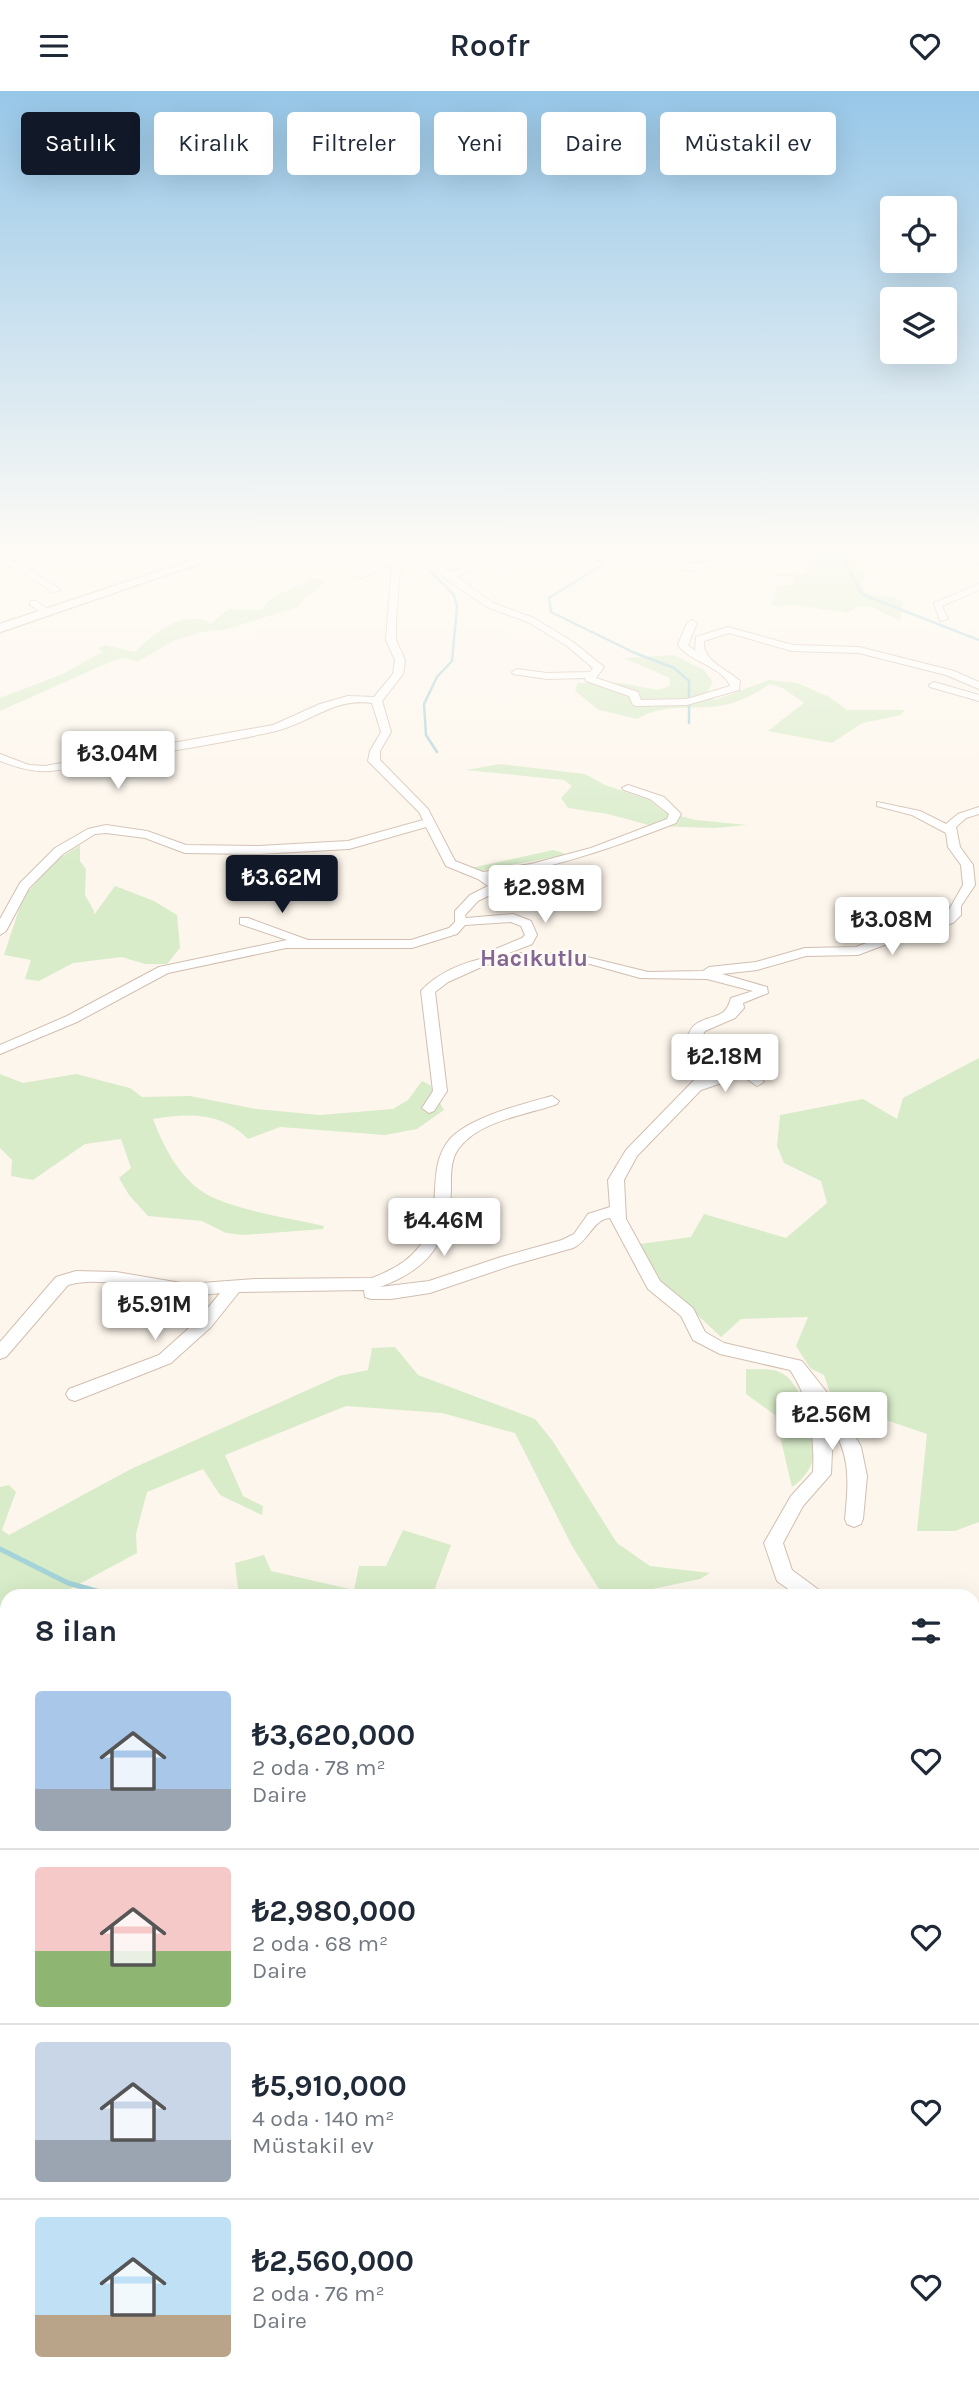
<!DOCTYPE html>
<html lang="tr">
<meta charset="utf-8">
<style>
body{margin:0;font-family:Karla,sans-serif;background:#f6f6f7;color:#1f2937;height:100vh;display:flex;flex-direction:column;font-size:26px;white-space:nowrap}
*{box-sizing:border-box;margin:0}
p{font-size:23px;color:#747a83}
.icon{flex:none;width:38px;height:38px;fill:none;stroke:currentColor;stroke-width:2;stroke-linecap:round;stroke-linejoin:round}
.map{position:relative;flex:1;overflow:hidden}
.drawer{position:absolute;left:0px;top:1498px;width:980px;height:800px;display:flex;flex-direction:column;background:#fff;border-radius:21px 21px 0 0;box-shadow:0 7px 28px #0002}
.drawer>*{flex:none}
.banner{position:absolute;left:21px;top:21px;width:938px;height:63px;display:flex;gap:14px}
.tools{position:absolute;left:880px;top:105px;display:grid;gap:14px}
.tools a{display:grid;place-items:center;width:77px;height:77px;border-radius:7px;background:#fff;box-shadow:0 7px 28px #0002;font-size:35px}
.price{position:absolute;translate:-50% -60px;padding:0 16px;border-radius:7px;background:#fff;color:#222;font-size:23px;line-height:46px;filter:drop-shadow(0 2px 4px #0008)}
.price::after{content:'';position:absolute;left:50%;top:42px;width:21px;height:16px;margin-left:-10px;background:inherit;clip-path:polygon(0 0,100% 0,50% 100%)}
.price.on{background:#111827;color:#fff}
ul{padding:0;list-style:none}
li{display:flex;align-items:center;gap:21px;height:175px;padding:0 35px}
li+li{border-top:2px solid #e0e1e3}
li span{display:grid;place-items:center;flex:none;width:196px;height:140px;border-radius:7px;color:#555}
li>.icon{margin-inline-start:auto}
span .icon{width:84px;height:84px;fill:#fffc;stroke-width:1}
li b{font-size:30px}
h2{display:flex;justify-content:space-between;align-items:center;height:84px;padding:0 35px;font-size:30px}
.pill{padding:0 24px;border-radius:7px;background:#fff;box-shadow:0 7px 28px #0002;font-size:24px;line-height:63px}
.pill.on{background:#111827;color:#fff}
header{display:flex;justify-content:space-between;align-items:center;height:91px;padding:0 35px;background:#fff;font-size:32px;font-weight:600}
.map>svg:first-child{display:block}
.green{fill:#d8ecc9}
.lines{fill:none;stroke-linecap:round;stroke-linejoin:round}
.stream-far1{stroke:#a5d3da;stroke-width:2.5}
.stream{stroke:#a5d3da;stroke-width:5}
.minor-casing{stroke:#d1beb0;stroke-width:2}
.tertiary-casing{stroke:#d1beb0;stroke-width:3}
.minor{fill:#fff;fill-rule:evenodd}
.tertiary{fill:#fff;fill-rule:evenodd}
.labels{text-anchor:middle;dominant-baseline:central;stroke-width:5;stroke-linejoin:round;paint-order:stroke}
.neighbourhood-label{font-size:23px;font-weight:bold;fill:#846695;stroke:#fffaf3}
</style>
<header><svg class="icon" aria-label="menu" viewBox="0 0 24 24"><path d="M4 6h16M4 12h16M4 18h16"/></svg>Roofr<svg class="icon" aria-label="heart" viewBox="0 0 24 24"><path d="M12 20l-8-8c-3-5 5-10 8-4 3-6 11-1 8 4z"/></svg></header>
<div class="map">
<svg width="979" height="2297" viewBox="0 0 979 2297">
<rect width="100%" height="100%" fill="#fdf6ec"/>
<!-- green -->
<g class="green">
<path d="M 797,455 L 853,455 L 860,476 L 867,484 L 862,490 L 864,501 C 876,507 893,504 903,511 L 900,530 L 872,516 L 858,515 L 848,522 L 798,514 L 772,515 L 777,494 L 795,494 L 793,486 L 773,485 L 777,482 L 805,483 L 813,460 Z"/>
<path d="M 314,487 L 327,490 L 300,511 L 300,515 L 224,539 L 207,540 L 175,549 L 137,571 L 126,567 L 114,569 L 0,620 L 0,607 L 63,583 L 102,561 L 98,557 L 105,554 L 135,561 C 154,542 183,518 211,532 L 229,518 L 261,519 L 272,507 Z"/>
<path d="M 674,564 L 704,579 L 713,591 L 706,603 L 715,609 L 769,589 L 797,592 L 829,606 L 847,619 L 904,619 L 901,624 L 862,632 L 832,652 L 768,640 L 804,612 L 783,597 L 770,593 C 753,604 739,612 719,615 C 693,619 660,612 638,628 L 599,619 L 575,600 L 578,592 L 621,592 L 658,599 L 670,595 L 670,587 L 624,567 Z"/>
<path d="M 500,673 L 585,683 L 605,694 L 649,709 L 664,721 L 696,729 L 747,734 L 714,737 L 652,735 L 608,723 L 568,717 L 561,707 L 572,695 L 564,689 L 466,679 Z"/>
<path d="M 80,754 L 80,770 L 86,778 L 85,804 L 94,820 L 94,824 L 115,795 L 154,810 L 177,824 L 180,857 L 167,873 L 145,873 L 122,866 L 73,872 L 39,890 L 25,888 L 31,869 L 4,864 L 23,806 L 57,769 Z"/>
<path d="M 553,759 L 564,762 L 560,765 L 478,780 L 471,777 Z"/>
<path d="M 979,967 L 979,1431 L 955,1440 L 917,1440 L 927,1343 L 871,1324 L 835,1317 L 824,1284 L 810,1277 L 796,1255 L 808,1226 L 741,1228 L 721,1246 L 661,1190 L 640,1153 L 691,1146 L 704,1123 L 786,1147 L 827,1112 L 821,1090 L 784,1072 L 777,1055 L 780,1024 L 863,1008 L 897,1028 L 903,1007 Z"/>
<path d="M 0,983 L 23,992 L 76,983 L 130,997 L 142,1006 L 190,1005 L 256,1018 L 320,1024 L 393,1018 L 408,1009 L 422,990 L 430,994 L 444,1019 L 417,1038 L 385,1044 L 280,1036 L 248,1048 C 221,1021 189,1022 153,1028 C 163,1054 177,1082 200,1099 C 225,1118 291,1127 324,1135 L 323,1138 L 243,1144 L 226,1142 L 202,1130 L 148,1125 L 129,1104 L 119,1087 L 131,1077 L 121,1048 L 85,1053 L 33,1089 L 11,1085 L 12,1069 L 0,1057 Z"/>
<path d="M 395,1256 L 418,1284 L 535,1328 L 552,1349 L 617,1452 L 650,1475 L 710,1482 L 700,1488 L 619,1505 L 601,1501 L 572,1455 L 515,1342 L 442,1322 L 346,1315 L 225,1364 L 243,1405 L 263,1415 L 262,1424 L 220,1404 L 203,1378 L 147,1401 L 136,1443 L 137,1462 L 57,1505 L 7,1505 L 7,1633 L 0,1635 L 0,1396 L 9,1394 L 16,1401 L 2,1439 L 9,1444 L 131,1378 L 339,1285 L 368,1279 L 372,1257 Z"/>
<path d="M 746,1278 C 756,1279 770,1277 779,1281 C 800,1288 818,1340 815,1361 C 813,1376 803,1389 792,1396 L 775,1324 L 746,1303 Z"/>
<path d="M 403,1439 L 451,1454 L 432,1505 L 239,1505 L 235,1472 L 264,1464 L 271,1480 L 354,1499 L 359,1475 L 386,1475 Z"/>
</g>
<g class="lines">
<!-- stream-far1 -->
<g class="stream-far1">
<path d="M 578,455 L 583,462 L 605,472 L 549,507 L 551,521 L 635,562 L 674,577 L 689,590 L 689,632"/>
<path d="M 823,455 L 845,469 L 861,503 L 979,549"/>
<path d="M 427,457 L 431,455"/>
<path d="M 429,479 L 454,504 L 457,516 L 452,570 L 437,586 L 424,613 L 426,644 L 437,661"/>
</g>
<!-- stream -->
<path class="stream" d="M 0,1458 L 68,1492 L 114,1505"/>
<defs>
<g id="minor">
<path d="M 396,455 L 408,455 L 451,481 L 467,474 L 473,474 L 473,478 L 457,486 L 493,512 L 534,527 L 573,551 L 604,576 L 596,587 L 638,601 L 641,609 L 687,608 L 730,595 C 723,576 690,571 678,554 L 687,532 L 692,529 L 697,532 L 688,554 L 695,560 L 696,546 L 728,536 L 793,554 L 859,556 L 954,580 L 979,591 L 979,598 L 946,584 L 859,562 L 792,560 L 729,542 L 704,550 C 702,570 727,578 740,590 L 739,599 L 687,614 L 637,615 L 633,614 L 629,605 L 586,590 L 585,587 L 547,588 L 513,583 L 512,581 L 517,578 L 547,582 L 590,581 L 593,577 L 567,555 L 528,531 L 487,516 L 407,461 L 400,476 L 396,530 L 396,549 L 405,569 L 403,583 L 382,610 L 391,641 L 380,660 L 380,669 L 428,718 L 455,770 L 483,781 L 531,773 L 591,757 L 667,728 L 669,723 L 650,708 L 624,699 L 622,697 L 628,694 L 664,706 L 681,723 L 676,732 C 615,756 557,776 492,787 L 500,793 L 500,799 L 478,810 L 465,824 L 466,827 L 513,823 L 531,830 L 537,844 L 532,853 L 509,862 L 571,862 L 648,881 L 703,880 L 709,876 L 756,871 L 805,857 L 856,856 L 916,833 L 945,826 L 963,794 L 961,774 L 948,756 L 946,742 L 912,724 L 877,715 L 877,711 L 920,720 L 946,733 L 958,723 L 979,716 L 979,723 L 966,727 L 956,736 L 960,756 L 973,774 L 975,794 L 961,815 L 961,824 L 953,832 L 924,839 L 858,864 L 806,865 L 757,879 L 722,883 L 767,896 L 768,902 L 743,912 L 744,917 L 735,927 L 705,940 L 698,953 L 713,984 C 735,975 747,969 764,991 L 757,995 L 743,985 L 701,999 L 637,1065 L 624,1089 L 626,1128 L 660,1190 L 693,1217 L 705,1241 L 724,1252 L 802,1270 L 840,1318 L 861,1356 L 867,1385 L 863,1428 L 861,1433 L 854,1436 L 847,1433 L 845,1428 C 849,1386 851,1362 826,1326 L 832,1360 L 831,1383 L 803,1415 L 783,1452 L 792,1479 L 819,1499 L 822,1505 L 798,1505 L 777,1490 L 764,1452 L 791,1405 L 813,1381 C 815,1346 810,1308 790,1279 L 720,1263 L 693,1249 L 681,1225 L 648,1198 L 610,1127 C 593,1128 589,1150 573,1157 L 513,1174 L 430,1202 L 391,1208 L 371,1208 L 365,1206 L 364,1199 L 239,1201 L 211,1236 L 171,1272 L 75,1310 L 69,1308 L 66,1303 L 69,1298 L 159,1264 L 199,1228 L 220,1202 C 209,1203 198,1205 187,1205 C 148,1203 107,1183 68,1194 L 6,1266 L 0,1268 L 0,1251 L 56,1186 L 76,1180 L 116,1181 L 187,1193 L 255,1188 L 372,1187 C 417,1170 433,1148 435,1099 C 436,1081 437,1064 449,1049 C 469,1026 523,1013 552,1005 L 559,1010 L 557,1013 C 527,1024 480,1029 459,1057 C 450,1069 451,1085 451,1099 C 449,1151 429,1178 380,1196 L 429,1190 L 501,1166 L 562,1149 L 574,1143 L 588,1123 L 610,1116 L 608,1089 L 626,1059 L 699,984 L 684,953 C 687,946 690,937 696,933 C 714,922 725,929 731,907 L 753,900 L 707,888 L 640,887 L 590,873 L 550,868 L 527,868 L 486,874 L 448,891 L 435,901 L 447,1000 L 434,1020 L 429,1022 L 422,1017 L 433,1000 L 421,900 C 440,879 468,870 494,865 L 492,862 L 493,859 L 522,847 L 525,844 L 521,835 L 511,831 L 465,834 L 457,843 L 412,857 L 286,857 L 168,882 L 77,931 L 0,963 L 0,954 L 67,925 L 159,876 L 287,849 L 240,833 L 240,827 L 248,827 L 308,849 L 411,849 L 449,837 L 455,831 L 455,820 L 470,804 L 488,795 L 478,788 L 446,775 L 426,736 L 349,758 L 259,763 L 185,762 L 145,747 L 106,742 L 95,743 L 63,763 L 29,797 L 6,840 L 0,844 L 0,828 L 20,792 L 55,757 L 88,738 L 106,734 L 147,740 L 186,754 L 259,755 L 348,750 L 423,729 L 419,721 L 368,670 L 370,660 L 381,641 L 372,612 C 335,606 310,632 276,640 C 220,653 161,661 105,671 L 122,680 L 151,672 L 157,675 C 136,690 113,688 94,673 C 53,680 40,686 0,670 L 0,663 L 29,674 L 45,675 L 273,634 L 320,613 L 348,605 L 374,606 L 393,583 L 395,569 L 386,549 L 392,473 L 362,487 L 354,485 L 375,472 L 396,466 L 399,459 Z"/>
<path d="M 729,455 L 738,455 C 718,479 685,488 657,469 L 662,466 C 690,475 708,478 729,455 Z"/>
<path d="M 957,455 L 974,457 L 979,463 L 979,472 Z"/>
<path d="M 0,466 L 22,474 L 61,499 L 53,501 L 16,478 L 0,472 Z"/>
<path d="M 979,493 L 979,499 L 942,515 L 948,528 L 940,530 L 934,512 Z"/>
<path d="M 30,510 L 36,510 L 52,521 L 44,523 L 30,514 Z"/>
<path d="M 934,591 L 979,604 L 979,610 L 930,596 L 929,594 Z"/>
<path d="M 0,1692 L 7,1694 L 7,1714 L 0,1712 Z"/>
<path d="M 979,1721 L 979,1741 L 973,1742 L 973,1722 Z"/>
<path d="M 973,1743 L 979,1745 L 979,1770 L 973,1768 Z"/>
</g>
<path id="tertiary" d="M 235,455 L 250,455 L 0,541 L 0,533 Z"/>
</defs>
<!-- minor casing -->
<use href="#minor" class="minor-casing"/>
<!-- tertiary casing -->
<use href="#tertiary" class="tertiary-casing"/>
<!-- minor -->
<use href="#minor" class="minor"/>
<!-- tertiary -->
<use href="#tertiary" class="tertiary"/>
</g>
<!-- sky -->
<linearGradient id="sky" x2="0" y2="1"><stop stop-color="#97c7e8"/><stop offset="0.59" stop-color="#fefbf6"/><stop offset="1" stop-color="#fefbf6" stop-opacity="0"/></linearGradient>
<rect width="979" height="776" fill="url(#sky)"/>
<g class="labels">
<!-- neighbourhood labels -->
<g class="neighbourhood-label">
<text x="534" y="867">Hacıkutlu</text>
</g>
</g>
</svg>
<div class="tools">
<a><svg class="icon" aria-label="locate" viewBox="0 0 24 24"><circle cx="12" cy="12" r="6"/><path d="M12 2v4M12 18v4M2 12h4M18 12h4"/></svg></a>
<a><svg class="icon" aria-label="layers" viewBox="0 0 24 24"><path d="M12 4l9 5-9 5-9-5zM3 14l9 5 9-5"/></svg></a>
</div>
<b class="price" style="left:118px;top:700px">₺3.04M</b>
<b class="price on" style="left:282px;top:824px">₺3.62M</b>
<b class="price" style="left:545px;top:834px">₺2.98M</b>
<b class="price" style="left:892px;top:866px">₺3.08M</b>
<b class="price" style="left:725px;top:1003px">₺2.18M</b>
<b class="price" style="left:444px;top:1167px">₺4.46M</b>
<b class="price" style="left:155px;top:1251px">₺5.91M</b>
<b class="price" style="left:832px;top:1361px">₺2.56M</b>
<div class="banner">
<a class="pill on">Satılık</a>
<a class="pill">Kiralık</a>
<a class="pill">Filtreler</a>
<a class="pill">Yeni</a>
<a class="pill">Daire</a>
<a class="pill">Müstakil ev</a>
</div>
<section class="drawer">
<h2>8 ilan<svg class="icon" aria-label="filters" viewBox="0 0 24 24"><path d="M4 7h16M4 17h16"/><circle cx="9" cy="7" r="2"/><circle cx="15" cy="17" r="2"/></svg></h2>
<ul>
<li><span style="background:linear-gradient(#a9c7e8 70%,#9aa5b1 0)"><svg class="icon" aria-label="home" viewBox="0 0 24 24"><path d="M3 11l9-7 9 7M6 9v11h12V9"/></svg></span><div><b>₺3,620,000</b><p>2 oda · 78 m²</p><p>Daire</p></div><svg class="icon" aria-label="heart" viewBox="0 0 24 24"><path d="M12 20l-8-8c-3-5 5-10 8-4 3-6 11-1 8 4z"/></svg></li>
<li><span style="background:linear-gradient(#f6c9c9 60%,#8fb573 0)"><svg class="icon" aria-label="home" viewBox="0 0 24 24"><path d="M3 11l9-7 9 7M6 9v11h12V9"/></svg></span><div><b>₺2,980,000</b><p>2 oda · 68 m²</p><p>Daire</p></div><svg class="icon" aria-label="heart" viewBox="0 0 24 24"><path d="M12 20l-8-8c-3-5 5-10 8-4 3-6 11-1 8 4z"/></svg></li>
<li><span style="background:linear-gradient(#c9d6e8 70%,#9aa5b1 0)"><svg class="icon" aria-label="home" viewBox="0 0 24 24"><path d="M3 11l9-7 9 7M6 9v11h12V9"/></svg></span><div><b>₺5,910,000</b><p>4 oda · 140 m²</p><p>Müstakil ev</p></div><svg class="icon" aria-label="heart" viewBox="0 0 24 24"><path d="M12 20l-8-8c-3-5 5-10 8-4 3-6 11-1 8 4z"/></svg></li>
<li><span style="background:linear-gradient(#bfe0f5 70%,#b9a48a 0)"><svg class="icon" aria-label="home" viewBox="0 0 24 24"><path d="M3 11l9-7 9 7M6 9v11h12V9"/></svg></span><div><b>₺2,560,000</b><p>2 oda · 76 m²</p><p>Daire</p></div><svg class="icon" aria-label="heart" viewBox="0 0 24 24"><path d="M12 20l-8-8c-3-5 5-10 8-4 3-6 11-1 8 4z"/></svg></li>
</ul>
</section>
</div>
